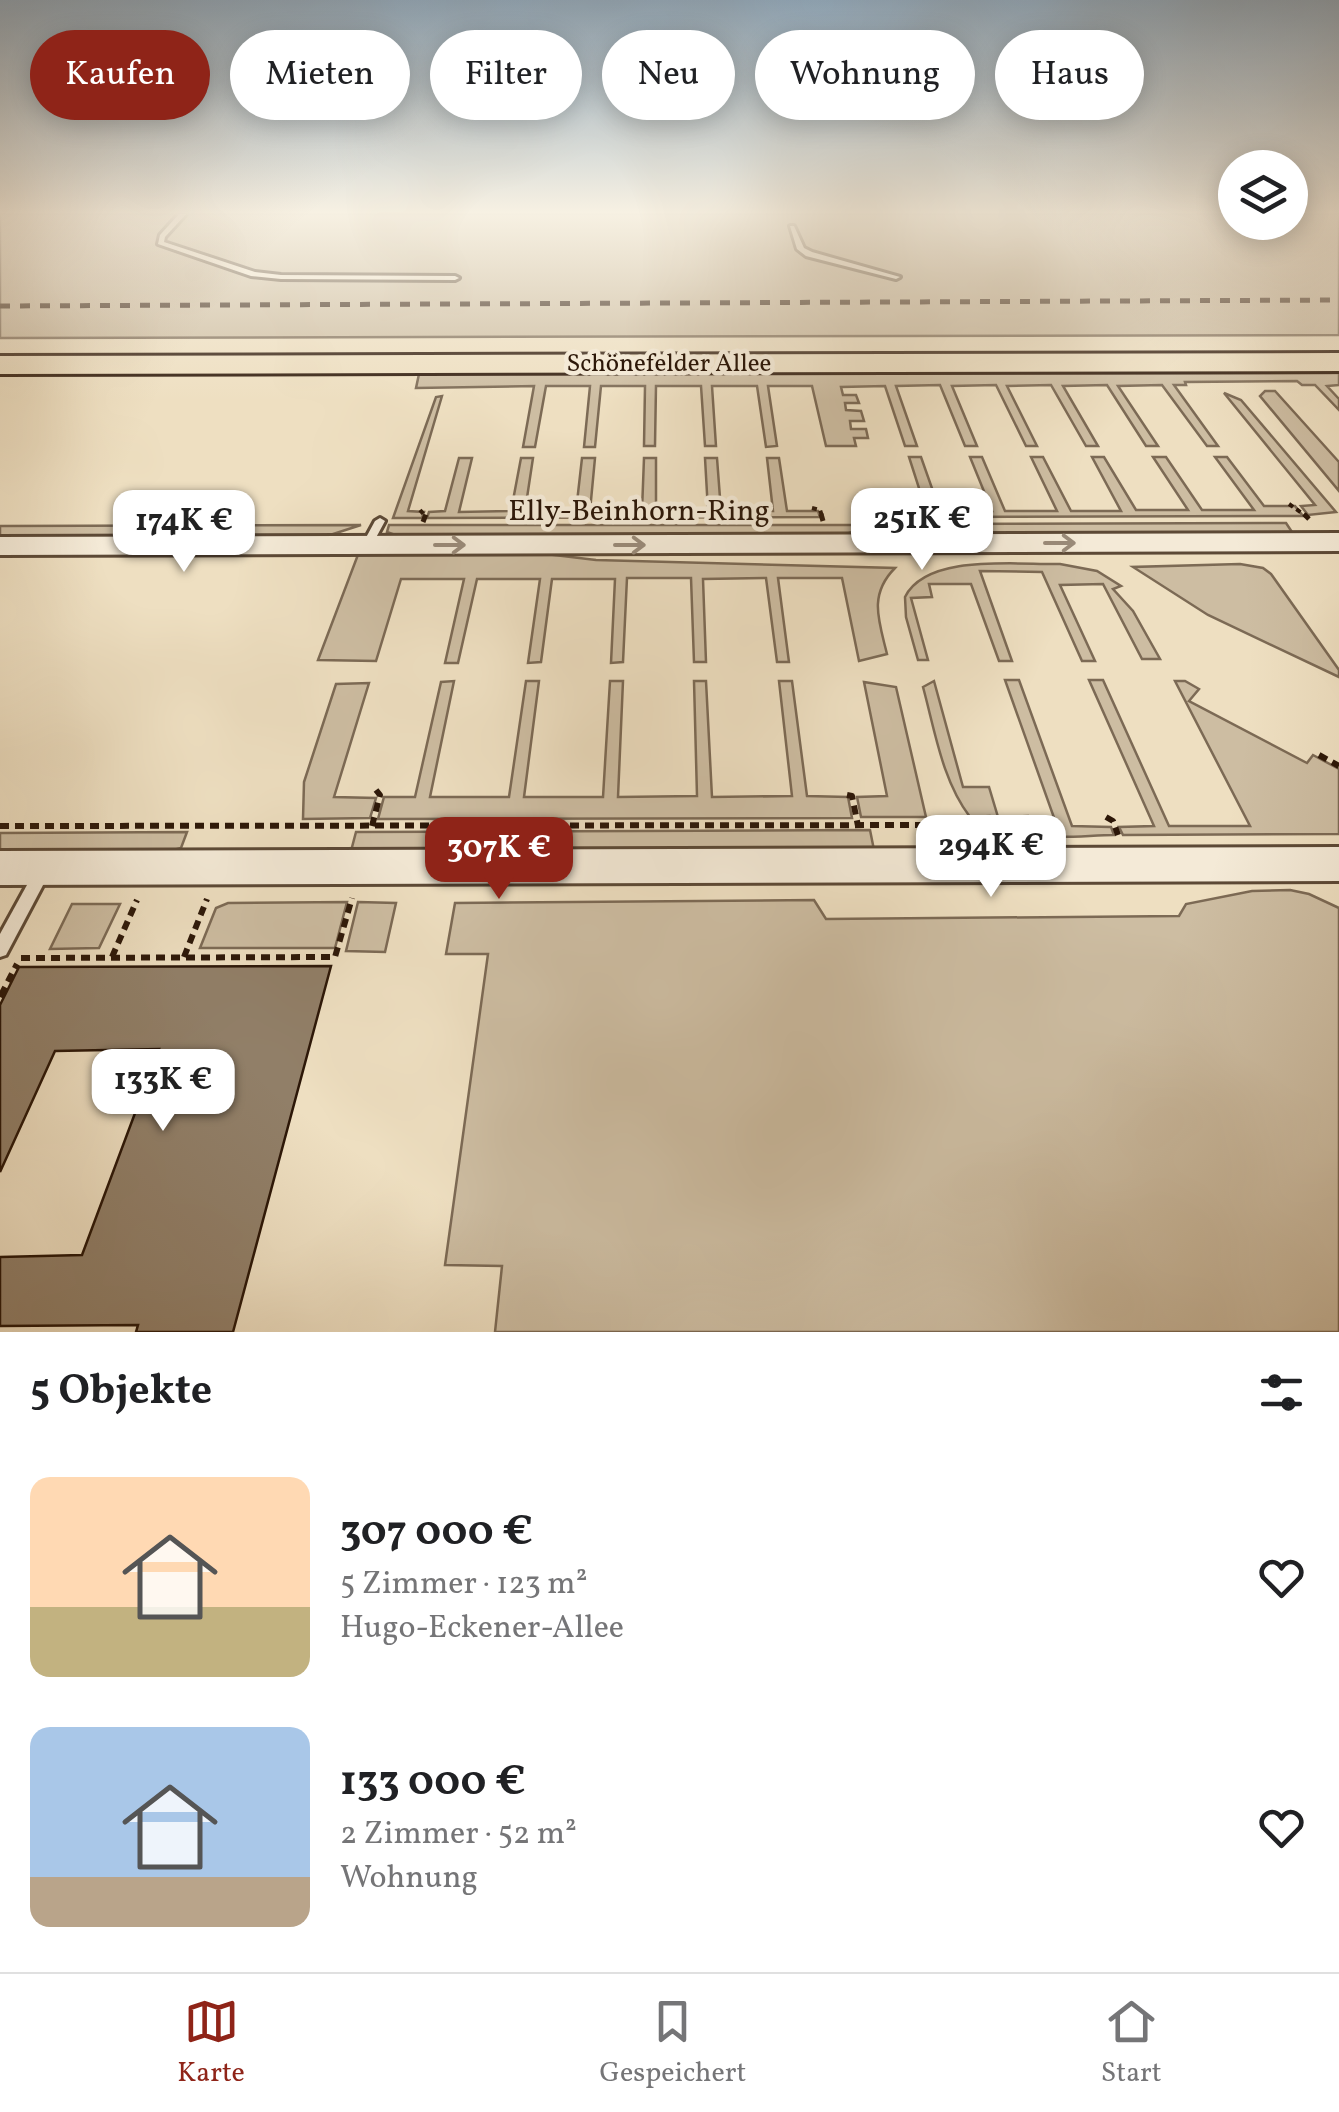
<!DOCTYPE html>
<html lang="de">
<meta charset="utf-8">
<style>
body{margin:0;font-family:Vollkorn,serif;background:#f6f6f6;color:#202124;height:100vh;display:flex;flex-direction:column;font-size:38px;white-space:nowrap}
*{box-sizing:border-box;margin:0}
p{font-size:32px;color:#757577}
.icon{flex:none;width:55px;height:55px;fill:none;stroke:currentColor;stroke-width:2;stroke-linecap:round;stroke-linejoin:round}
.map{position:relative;height:1332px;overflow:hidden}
.details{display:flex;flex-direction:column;background:#fff;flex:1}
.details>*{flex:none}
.guide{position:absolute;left:30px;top:30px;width:1280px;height:90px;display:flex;gap:20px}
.tools{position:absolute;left:1218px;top:150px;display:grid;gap:20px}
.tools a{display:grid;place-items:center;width:90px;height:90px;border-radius:50%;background:#fff;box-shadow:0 5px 25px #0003;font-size:50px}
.price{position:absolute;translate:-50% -85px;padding:0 22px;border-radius:20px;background:#fff;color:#222;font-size:32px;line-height:65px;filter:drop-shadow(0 2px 5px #0008)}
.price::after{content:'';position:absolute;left:50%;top:60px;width:30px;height:22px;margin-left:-15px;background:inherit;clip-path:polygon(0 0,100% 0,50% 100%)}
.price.current{background:#8f2418;color:#fff}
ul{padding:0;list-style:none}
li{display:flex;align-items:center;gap:30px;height:250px;padding:0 30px}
li span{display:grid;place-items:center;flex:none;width:280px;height:200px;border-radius:20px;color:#555}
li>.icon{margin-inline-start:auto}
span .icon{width:120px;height:120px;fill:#fffc;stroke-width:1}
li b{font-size:42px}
h2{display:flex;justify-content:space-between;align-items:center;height:120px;padding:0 30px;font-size:42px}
.pill{padding:0 35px;border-radius:45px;background:#fff;box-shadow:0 5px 25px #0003;font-size:35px;line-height:90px}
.pill.current{background:#8f2418;color:#fff}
.menu{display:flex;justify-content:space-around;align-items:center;height:140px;border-top:2px solid #e0e0e0;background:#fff;font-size:28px;color:#757577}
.menu a{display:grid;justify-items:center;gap:5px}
.menu .current{color:#8f2418}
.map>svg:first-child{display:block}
.green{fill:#cdbda2;stroke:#7c6a55;stroke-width:2.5}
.building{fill:#917f68;stroke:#2c1708;stroke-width:2.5}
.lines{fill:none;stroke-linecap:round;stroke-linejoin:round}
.service-casing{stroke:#5c4936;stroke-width:6}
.tertiary-casing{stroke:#5c4936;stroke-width:6}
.trunk-casing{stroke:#2c1708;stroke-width:6}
.path-far3{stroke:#2c1708;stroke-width:4;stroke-dasharray:5 4;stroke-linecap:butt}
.path-far2{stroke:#2c1708;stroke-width:5;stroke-dasharray:8 5;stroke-linecap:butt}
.path-far1{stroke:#2c1708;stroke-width:6;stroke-dasharray:9 6;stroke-linecap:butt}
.path{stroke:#2c1708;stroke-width:8;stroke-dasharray:11 8;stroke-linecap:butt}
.service{fill:#f4ead7;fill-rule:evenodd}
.tertiary{fill:#f4ead7;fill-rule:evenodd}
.trunk{fill:#eedfc1;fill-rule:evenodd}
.rail{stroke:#2c1708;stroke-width:5;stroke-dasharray:10 10;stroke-linecap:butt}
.oneway{stroke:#9a8b7a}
.labels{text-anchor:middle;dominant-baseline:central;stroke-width:9;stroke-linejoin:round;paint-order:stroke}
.far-street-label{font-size:25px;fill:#2c1708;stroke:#f4ead7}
.street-label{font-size:30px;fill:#2c1708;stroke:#f4ead7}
</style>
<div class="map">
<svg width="1339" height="1332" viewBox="0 0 1339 1332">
<rect width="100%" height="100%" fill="#eedfc1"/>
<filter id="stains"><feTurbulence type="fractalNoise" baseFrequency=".002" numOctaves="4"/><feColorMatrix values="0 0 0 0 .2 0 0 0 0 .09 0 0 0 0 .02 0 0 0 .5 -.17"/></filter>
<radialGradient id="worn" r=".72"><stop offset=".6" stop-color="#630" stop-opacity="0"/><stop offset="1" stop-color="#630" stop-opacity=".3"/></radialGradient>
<!-- green -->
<g class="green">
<path d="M 0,214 L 1235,214 L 1235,222 L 1290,222 L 1290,214 L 1339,214 L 1339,335 L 0,338 Z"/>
<path d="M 1339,373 L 1339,385 L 1327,386 L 1339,399 L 1339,410 L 1315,385 L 1302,385 L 1297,381 L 1185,382 L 1186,385 L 1174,385 L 1218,446 L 1207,446 L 1162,385 L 1118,386 L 1158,446 L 1146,446 L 1107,385 L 1063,386 L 1098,446 L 1086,446 L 1051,385 L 1007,386 L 1037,446 L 1026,446 L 996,385 L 952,386 L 977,446 L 965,446 L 940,385 L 896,386 L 917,446 L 905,446 L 885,386 L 841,387 L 843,395 L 856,395 L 859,403 L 845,403 L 846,410 L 861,411 L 864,421 L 850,421 L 851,429 L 866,429 L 868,438 L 854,438 L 856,446 L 826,446 L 812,386 L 768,386 L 777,446 L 766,447 L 757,386 L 712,386 L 716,446 L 705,446 L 701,386 L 656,386 L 655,446 L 644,446 L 645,386 L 601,386 L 595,447 L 584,447 L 590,386 L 546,386 L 535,447 L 523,447 L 534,386 L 416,388 L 419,374 Z"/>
<path d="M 1265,391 L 1275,391 L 1339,462 L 1339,491 L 1260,396 Z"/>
<path d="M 1224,393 L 1241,400 L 1336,512 L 1308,515 L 1301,506 L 1315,505 Z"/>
<path d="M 442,396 L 408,511 L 424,512 L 422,518 L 393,518 L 436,397 Z"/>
<path d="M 909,457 L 921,457 L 940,511 L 992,511 L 970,457 L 982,457 L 1005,511 L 1057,511 L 1031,457 L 1043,457 L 1071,511 L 1121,511 L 1092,457 L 1104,457 L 1136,510 L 1188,510 L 1153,457 L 1166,457 L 1202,510 L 1254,510 L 1215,457 L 1227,457 L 1264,506 L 1295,506 L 1303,516 L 912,517 L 910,511 L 926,510 Z"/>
<path d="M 459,458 L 472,458 L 459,512 L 511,511 L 521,458 L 533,458 L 525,511 L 576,511 L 582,458 L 595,458 L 590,511 L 642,511 L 644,458 L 656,458 L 656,511 L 708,511 L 705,458 L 717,458 L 721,511 L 773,511 L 767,458 L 779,458 L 787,511 L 818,511 L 820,517 L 427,518 L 429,512 L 445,511 Z"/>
<path d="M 1286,523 L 1294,535 L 917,535 L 883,524 Z"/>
<path d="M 361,525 L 327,536 L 0,537 L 0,526 Z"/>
<path d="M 389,525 L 853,525 L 852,532 L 844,535 L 398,536 L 387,532 Z"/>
<path d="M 359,552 L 529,552 L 596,560 L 895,568 C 868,595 879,621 887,654 L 859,661 L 842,578 L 778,578 L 789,662 L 777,662 L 766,578 L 703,579 L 706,662 L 694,662 L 691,578 L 627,578 L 623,662 L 611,663 L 615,579 L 552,579 L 541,662 L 528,663 L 540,579 L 477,579 L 458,663 L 445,663 L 464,579 L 401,579 L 376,661 L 318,660 Z"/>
<path d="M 1060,564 L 1097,571 L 1121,586 L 1113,589 L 1133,611 L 1160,659 L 1142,659 L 1103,584 L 1060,585 L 1095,661 L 1082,661 L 1042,572 L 980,571 L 1012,661 L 999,661 L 971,584 L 929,584 L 932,597 L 911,598 L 928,660 L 918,660 L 906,617 L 905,597 C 927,553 1018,565 1060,564 Z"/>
<path d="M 1240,564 L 1263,568 L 1271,574 L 1339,670 L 1339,677 L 1208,615 L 1133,567 Z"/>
<path d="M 1005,680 L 1019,680 L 1072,826 L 1111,827 L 1114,835 C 1077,835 1017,846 990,816 L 970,817 C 942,780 935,731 923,687 L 934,681 L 963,787 L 989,787 L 998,817 L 1028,816 L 1032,827 L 1057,826 Z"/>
<path d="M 1089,680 L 1103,680 L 1169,826 L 1250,826 L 1175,681 L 1185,681 L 1199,689 L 1189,701 L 1307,763 L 1313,755 L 1339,769 L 1339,834 L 1123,835 L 1119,827 L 1154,826 Z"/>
<path d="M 454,681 L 430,797 L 509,797 L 526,681 L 539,681 L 524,797 L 603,797 L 610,681 L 623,681 L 618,797 L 697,796 L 694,681 L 706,681 L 712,797 L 792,796 L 779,681 L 792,681 L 807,796 L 848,797 L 852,818 L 378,819 L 384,797 L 415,797 L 441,682 Z"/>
<path d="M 864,682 L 896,687 L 926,817 L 861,817 L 857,797 L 887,796 Z"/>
<path d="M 369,683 L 334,797 L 376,798 L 370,818 L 303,819 L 304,782 L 336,684 Z"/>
<path d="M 870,830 L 874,850 L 351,851 L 356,832 Z"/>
<path d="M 187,832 L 181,848 L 166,852 L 0,853 L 0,833 Z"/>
<path d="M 1290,890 L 1309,894 L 1339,908 L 1339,1332 L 495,1332 L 502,1266 L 445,1265 L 488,954 L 446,954 L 455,903 L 814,900 L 826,919 L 1179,916 L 1186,904 L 1252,891 Z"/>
<path d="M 347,902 L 335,948 L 200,948 L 216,908 L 228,903 Z"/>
<path d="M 358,902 L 396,903 L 385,952 L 346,951 Z"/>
<path d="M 72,904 L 120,904 L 99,948 L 50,949 Z"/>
</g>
<!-- building -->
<path class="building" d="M 331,966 L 233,1332 L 136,1332 L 138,1325 L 0,1326 L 0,1257 L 82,1255 L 159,1049 L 55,1051 L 0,1172 L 0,1005 L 19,967 Z"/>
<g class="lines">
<defs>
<g id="service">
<path d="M 179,214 L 186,214 L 165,237 L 164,242 L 255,272 L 281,275 L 455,276 L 459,278 L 455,280 L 281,279 L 251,276 L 158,244 L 160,235 Z"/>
<path d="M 790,226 L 794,226 L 804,248 L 812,252 L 900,277 L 896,279 L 806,256 L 797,249 Z"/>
<path d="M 870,517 L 875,520 L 876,544 L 871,547 L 866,544 L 865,520 Z"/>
<path d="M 380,518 L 385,521 L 372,545 L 371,547 L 363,547 L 362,545 L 375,521 Z"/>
<path d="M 43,863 L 48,865 L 51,870 L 6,955 L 0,957 L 0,934 L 38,865 Z"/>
</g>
<g id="tertiary">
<path d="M 1339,533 L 1339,551 L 0,555 L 0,537 Z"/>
<path d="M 1339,847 L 1339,881 L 0,885 L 0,851 Z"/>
</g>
<path id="trunk" d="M 1339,353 L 1339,371 L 0,374 L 0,356 Z"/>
</defs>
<!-- service casing -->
<use href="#service" class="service-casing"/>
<!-- tertiary casing -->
<use href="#tertiary" class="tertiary-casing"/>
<!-- trunk casing -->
<use href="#trunk" class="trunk-casing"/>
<!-- path-far3 -->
<g class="path-far3">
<path d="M 1289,504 L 1306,516"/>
<path d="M 812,508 L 820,510 L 822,516"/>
<path d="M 900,509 L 909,516"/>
<path d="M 420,510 L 425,516"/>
</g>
<!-- path-far2 -->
<g class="path-far2">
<path d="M 821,514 L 823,521"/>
<path d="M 908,514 L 910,521"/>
<path d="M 1304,514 L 1309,519"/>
<path d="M 423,522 L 426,514"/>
</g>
<!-- path-far1 -->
<g class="path-far1">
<path d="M 1319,755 L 1339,766"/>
<path d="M 847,795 L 852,796 L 858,826"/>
<path d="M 1106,817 L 1113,821 L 1118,835"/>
<path d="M 0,826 L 982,825 L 998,832"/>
<path d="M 372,826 L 380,795 L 376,790"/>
<path d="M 112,957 L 137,900"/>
<path d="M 184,957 L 207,899"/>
<path d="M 21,958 L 335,957 L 352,898"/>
<path d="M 1,995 L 17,964"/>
</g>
<!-- path -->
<path class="path" d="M 0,997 L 2,993"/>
<!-- service -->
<use href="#service" class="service"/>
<!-- tertiary -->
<use href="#tertiary" class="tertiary"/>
<!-- trunk -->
<use href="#trunk" class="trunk"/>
<!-- rail -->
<path class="rail" d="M 0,306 L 1339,300"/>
</g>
<!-- one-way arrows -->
<defs><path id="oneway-shaft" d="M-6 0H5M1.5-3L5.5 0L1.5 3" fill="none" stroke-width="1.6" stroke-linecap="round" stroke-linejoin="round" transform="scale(2.5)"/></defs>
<g class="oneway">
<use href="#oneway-shaft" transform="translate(1060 543)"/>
<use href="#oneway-shaft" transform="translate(450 545)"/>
<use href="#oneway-shaft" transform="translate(630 545)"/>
</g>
<!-- sky -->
<linearGradient id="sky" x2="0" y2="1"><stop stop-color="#90aabf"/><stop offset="0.53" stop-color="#f7f1e3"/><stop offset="1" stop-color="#f7f1e3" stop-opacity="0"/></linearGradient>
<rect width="1339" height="401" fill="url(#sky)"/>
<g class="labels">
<!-- far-street labels -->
<g class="far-street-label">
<text x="669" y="364">Schönefelder Allee</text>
</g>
<!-- street labels -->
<g class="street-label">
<text x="639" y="512">Elly-Beinhorn-Ring</text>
</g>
</g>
<rect width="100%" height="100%" filter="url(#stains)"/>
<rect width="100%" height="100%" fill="url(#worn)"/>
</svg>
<div class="tools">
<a><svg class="icon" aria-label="layers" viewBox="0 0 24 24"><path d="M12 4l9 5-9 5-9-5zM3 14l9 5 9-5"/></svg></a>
</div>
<b class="price" style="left:922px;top:573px">251K €</b>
<b class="price" style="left:184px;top:575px">174K €</b>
<b class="price" style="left:991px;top:900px">294K €</b>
<b class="price current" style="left:499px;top:902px">307K €</b>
<b class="price" style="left:163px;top:1134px">133K €</b>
<div class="guide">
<a class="pill current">Kaufen</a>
<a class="pill">Mieten</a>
<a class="pill">Filter</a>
<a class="pill">Neu</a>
<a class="pill">Wohnung</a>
<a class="pill">Haus</a>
</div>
</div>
<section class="details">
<h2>5 Objekte<svg class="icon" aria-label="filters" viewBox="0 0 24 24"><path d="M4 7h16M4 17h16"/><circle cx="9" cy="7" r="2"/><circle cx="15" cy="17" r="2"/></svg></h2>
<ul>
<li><span style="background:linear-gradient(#ffd9b3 65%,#c2b280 0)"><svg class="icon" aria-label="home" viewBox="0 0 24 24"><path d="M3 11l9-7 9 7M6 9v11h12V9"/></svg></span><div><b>307 000 €</b><p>5 Zimmer · 123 m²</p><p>Hugo-Eckener-Allee</p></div><svg class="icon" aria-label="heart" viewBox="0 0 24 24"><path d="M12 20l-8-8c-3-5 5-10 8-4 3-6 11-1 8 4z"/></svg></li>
<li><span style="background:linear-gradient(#a9c7e8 75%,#b9a48a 0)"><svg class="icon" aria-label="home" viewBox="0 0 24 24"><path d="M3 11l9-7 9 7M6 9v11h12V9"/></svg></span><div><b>133 000 €</b><p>2 Zimmer · 52 m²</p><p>Wohnung</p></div><svg class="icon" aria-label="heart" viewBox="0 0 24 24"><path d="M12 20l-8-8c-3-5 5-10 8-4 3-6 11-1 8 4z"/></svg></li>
</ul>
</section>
<nav class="menu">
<a class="current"><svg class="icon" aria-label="map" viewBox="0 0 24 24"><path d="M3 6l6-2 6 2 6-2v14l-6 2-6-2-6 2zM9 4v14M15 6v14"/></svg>Karte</a>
<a><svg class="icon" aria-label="saved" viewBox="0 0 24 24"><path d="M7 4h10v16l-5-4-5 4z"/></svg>Gespeichert</a>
<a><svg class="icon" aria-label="home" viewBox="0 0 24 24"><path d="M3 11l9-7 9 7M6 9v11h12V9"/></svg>Start</a>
</nav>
